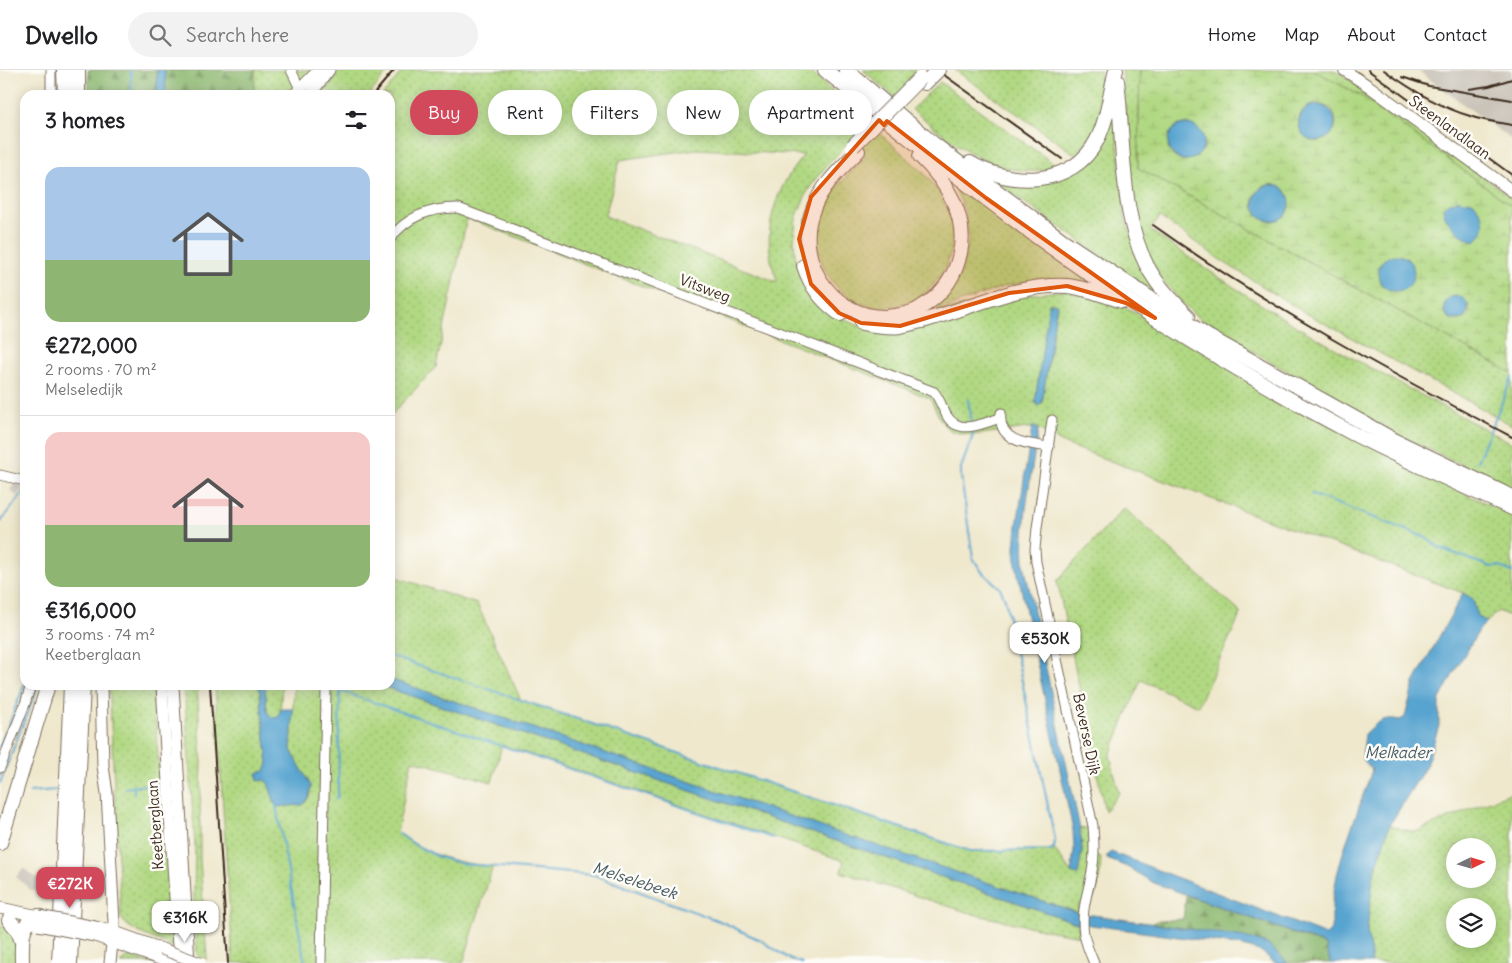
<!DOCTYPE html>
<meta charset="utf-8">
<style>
body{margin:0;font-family:Delius,sans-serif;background:#f2f2f2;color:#202124;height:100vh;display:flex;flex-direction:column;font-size:19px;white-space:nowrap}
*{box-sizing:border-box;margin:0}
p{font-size:16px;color:#757577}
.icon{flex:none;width:28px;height:28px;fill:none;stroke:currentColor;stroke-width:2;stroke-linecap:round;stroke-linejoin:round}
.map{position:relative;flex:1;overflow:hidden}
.details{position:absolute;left:20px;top:20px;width:375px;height:600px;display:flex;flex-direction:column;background:#fff;border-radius:15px;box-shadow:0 2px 12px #0003}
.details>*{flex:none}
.top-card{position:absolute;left:410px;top:20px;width:475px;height:45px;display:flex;gap:10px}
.needle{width:32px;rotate:85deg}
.tools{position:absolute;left:1446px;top:768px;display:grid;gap:10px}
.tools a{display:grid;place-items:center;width:50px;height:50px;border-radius:50%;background:#fff;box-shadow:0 2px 12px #0003;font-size:25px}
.price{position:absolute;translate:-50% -42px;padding:0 11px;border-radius:10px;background:#fff;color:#222;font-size:16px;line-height:32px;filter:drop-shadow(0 1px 2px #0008)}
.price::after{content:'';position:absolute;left:50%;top:30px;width:15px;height:11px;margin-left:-8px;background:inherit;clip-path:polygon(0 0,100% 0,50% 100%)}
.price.on{background:#d1495b;color:#fff}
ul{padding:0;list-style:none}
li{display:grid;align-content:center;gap:10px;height:265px;padding:0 25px}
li+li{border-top:1px solid #e0e0e0}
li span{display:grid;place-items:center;height:155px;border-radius:15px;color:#555}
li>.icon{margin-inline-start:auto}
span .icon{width:90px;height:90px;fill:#fffc;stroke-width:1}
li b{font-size:21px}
h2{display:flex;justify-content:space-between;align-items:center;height:60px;padding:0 25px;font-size:21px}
.tag{padding:0 18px;border-radius:22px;background:#fff;box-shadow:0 2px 12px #0003;font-size:18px;line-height:45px}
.tag.on{background:#d1495b;color:#fff}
header{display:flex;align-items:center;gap:30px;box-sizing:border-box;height:70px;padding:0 25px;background:#fff;border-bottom:1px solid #e0e0e0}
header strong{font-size:24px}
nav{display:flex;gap:28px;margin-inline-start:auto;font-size:18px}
.search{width:350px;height:45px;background:#f2f2f2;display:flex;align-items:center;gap:12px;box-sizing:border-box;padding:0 18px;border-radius:28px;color:#757577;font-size:19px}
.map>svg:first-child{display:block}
.industrial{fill:#c9c3b8}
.grass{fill:url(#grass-dots);stroke:#768150;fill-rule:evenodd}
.forest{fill:url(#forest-firs);stroke:#647147}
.wetland{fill:url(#wetland-marsh);stroke:#768150;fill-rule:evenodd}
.water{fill:#58a4d0;stroke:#4a6777}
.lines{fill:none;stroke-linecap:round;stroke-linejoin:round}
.stream{stroke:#58a4d0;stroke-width:2}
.minor-casing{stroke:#7a6c5b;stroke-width:11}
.major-casing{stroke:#7a6c5b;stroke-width:13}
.highway-casing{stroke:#7a6c5b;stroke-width:16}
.minor{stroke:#fff;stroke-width:9}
.major{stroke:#fff;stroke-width:11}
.highway{stroke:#fff;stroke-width:14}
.rail{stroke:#3b2a1e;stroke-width:2}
.major-bridge-casing{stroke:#7a6c5b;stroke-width:13;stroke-linecap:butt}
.highway-bridge-casing{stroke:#7a6c5b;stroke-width:16;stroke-linecap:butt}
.major-bridge{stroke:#fff;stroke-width:11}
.highway-bridge{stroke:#fff;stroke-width:14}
.marked{fill:#df570d;fill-opacity:0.2;stroke:#df570d;stroke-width:4;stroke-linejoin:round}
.labels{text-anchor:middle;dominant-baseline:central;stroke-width:5;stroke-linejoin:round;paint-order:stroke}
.street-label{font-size:15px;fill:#3b2a1e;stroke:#fdfcf7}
.water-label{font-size:16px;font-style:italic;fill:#475b65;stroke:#fdfcf7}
</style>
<header>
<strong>Dwello</strong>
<div class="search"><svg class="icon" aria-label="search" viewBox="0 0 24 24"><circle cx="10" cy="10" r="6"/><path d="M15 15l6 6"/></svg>Search here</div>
<nav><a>Home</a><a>Map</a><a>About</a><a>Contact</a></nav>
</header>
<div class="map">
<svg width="1512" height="893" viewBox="0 0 1512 893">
<defs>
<pattern id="grass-dots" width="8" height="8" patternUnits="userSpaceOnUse" patternTransform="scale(1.25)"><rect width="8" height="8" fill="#b1d882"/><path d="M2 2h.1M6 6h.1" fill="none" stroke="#99ba70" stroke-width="1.8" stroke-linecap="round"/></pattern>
<pattern id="forest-firs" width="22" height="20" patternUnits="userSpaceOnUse" patternTransform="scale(1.25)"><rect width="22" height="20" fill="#8cb870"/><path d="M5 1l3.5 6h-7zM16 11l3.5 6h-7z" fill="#74965b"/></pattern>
<pattern id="wetland-marsh" width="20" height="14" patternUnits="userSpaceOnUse" patternTransform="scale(1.25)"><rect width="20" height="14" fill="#b1d882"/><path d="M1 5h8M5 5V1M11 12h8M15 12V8" fill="none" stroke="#99ba70"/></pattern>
</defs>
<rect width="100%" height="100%" fill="#fdfcf7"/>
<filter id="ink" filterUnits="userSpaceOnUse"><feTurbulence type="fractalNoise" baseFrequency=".02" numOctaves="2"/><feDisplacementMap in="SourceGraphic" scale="10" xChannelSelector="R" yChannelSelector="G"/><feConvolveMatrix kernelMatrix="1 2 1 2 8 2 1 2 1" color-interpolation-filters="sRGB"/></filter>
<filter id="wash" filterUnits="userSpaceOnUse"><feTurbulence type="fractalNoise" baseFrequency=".0096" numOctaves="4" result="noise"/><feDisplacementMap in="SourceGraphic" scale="20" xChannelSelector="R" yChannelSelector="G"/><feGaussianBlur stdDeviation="1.12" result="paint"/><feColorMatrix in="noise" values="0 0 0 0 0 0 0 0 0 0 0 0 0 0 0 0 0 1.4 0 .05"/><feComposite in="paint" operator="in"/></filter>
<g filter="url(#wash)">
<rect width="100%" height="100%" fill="#efe8cd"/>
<!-- industrial -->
<g class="industrial">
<path d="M 1417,0 L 1512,0 L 1512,70 Z"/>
<path d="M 16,412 L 24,416 L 17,426 L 10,420 Z"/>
<path d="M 23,798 L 44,813 L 40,822 L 32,821 L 16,807 Z"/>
</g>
<!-- grass -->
<g class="grass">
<path d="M 255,0 L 315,0 L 290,25 L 254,25 Z"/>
<path d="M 340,0 L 389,0 L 369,25 L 322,25 Z"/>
<path d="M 403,0 L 808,0 L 923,102 C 935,116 947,133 951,151 C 960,195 927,239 881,237 C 834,236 804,182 823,140 C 832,119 849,104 865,87 L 849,71 L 816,108 L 806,124 L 796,148 L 794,169 L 795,185 L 801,204 L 837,247 L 860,256 L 1010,227 L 1067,220 L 1125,237 L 1468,425 L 1512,445 L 1512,547 L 1498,541 L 1487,552 L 1477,546 L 1473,529 L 1463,523 L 1065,374 L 1035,357 L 973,365 L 953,362 L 945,356 L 940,349 L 930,328 L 467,148 L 436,297 L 390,346 L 390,25 L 383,25 ZM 696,79 L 804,85 C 779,113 764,152 771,190 C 772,197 776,205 777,212 L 605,146 L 620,90 ZM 1050,233 L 1057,235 L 1042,333 L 1038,335 L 1035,332 Z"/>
<path d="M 863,0 L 923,0 L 894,27 Z"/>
<path d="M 955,0 L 1100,0 C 1103,22 1103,47 1091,66 C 1087,73 1081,79 1076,85 Z"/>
<path d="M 1122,0 L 1140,0 L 1138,98 L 1512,303 L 1512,355 L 1302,241 L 1222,191 L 1160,147 L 1150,160 C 1198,194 1246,226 1296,256 C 1366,297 1440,335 1512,373 L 1512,418 L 1396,364 L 1209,256 L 1186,237 L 1158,205 L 1145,181 L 1139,161 L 1132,119 Z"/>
<path d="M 1313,0 L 1335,0 L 1367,21 L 1512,128 L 1512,136 L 1363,27 Z"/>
<path d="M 940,12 L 1057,96 C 1050,98 1042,101 1034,101 C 986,102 947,68 912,39 Z"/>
<path d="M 1114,37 L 1126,152 L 1162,228 L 991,109 L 1030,115 L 1059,110 L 1083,94 Z"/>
<path d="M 952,111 L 1094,215 L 1045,209 L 1006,216 L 919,247 L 939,233 L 960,206 L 969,168 L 964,140 Z"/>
<path d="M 1124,438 L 1241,543 L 1198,636 L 1141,610 L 1110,685 L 1119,723 L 1105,741 L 1057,511 Z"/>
<path d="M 390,505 L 477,534 L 521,630 L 970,781 L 1049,780 L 1054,778 L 1071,803 L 1078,805 L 1082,780 L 1080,759 L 1090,757 L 1092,783 L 1101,787 C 1100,803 1100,825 1087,836 L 1079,834 L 1079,843 L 854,768 L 390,609 Z"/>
<path d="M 109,615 L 153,615 L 165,787 L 168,790 L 175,877 C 161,871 126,861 121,847 Z"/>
<path d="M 184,615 L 197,615 L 202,693 L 200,746 L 200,789 L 207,889 L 197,885 L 194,832 L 195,777 Z"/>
<path d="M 215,615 L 259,615 L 268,694 L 265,701 L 258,703 L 258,710 L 264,710 L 268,713 L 309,727 L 311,716 L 291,680 L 294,615 L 379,615 L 1077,853 L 1081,866 L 1046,860 L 973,844 L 841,802 L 844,791 L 502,675 L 492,712 L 412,690 L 397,762 C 430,786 453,793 493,796 L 463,893 L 233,893 Z"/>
<path d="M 265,615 L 282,615 L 280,644 L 277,648 L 271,647 L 267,641 Z"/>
<path d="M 1512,722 L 1512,893 L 1372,893 L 1367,860 L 1373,808 L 1389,756 L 1415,762 ZM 1455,776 L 1488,776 L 1488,809 L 1455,809 ZM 1455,836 L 1488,836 L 1488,869 L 1455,869 Z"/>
<path d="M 0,856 L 7,858 L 15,863 L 17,893 L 0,893 Z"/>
<path d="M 132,887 L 153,893 L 120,893 L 125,889 Z"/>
</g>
<!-- forest -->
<g class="forest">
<path d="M 88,0 L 157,0 L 157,25 L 89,25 Z"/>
<path d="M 165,0 L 255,0 L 254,25 L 166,25 Z"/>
<path d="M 1186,825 L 1326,875 L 1330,893 L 1288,893 L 1267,874 L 1150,854 L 1157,851 L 1183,849 Z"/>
</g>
<!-- wetland -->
<path class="wetland" d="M 1140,0 L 1188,0 L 1199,3 L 1203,0 L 1313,0 L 1363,27 L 1512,136 L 1512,303 L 1138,98 ZM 1318,34 C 1321,35 1326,36 1329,38 C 1350,55 1318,88 1301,61 C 1296,54 1299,42 1307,37 C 1309,35 1315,35 1318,34 ZM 1187,53 C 1201,59 1205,65 1204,79 L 1185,91 L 1174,87 L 1168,77 L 1169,66 L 1176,56 ZM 1273,114 C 1286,120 1290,125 1289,140 L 1271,152 L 1260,148 L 1253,138 L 1254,127 L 1261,117 ZM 1444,234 L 1469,235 L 1469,243 L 1464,249 L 1448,248 L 1444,242 Z"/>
<!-- water -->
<g class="water">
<path d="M 157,0 L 165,0 L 166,25 L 157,25 Z"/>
<circle cx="1317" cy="53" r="18"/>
<circle cx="1186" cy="72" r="18"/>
<circle cx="1272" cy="133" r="18"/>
<path d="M 1457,130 L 1474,132 C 1484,147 1489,157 1475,171 C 1461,168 1444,152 1443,138 L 1447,134 Z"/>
<circle cx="1396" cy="203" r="18"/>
<circle cx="1456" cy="238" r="12"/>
<path d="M 1049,233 L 1057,234 L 1042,333 L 1038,336 L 1035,332 Z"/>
<path d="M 1032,357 L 1035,357 L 1038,360 C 1032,403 1021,450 1024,494 L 1080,759 L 1082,780 L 1078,805 L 1071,803 L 1074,780 L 1073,760 L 1016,495 L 1015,478 L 1017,456 Z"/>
<path d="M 1463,523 L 1473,529 L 1477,546 L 1487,552 L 1480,559 L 1458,595 L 1439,631 L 1439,656 L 1426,696 L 1389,756 L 1373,808 L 1367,860 L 1372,893 L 1330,893 L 1326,875 L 1154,813 L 1127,797 L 1107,789 L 1107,785 L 1111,782 L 1326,865 L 1332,859 L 1332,832 L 1337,805 L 1344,779 L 1372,700 L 1362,689 L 1365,664 C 1377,653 1382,646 1400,650 L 1405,647 L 1414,613 Z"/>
<path d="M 390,609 L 854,768 L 1079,843 L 1245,867 L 1267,874 L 1288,893 L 1275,893 L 1262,882 L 1243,876 L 1077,853 L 379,615 L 390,615 Z"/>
<path d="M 259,615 L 265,615 L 267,641 L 271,647 L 277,648 L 281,639 L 293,639 L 291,680 L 311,716 L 309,727 L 303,735 L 276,737 L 268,713 L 264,710 L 258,711 L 257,703 L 265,701 L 268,694 Z"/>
</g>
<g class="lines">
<!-- stream -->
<g class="stream">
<path d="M 131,25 L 131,0"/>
<path d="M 968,330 L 972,352"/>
<path d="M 1477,392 L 1512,308"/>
<path d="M 1311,424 L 1417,464 L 1426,468 L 1440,478 L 1491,497 L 1498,496 L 1512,502"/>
<path d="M 0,453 L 25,420"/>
<path d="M 390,586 L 970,781 L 1050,780 L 1054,778 L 1055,770 L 1005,529 L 1000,518 L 982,502 L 973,488 L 961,407 L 961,398 L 973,365 L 973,359"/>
<path d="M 0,677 L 25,613"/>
<path d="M 0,713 L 38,615"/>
<path d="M 134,717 L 134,724"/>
<path d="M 125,718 L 160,713"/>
<path d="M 30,722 L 56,720"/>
<path d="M 335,729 L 338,726 L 340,621 L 773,768"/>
<path d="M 276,736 L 305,893"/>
<path d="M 397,762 L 415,775 L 439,787 L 464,794 L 594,805 L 722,852 L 762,871 L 791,890 L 802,893"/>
</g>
</g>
</g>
<g filter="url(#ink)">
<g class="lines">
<defs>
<g id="minor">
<path d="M 51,0 L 51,25"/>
<path d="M 291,0 L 300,19"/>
<path d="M 390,169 C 407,146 430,138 458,138 L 934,322 C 940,329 942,338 947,346 C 959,366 984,353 1000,348"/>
<path d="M 1001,343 C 997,372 1028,374 1049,377"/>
<path d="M 1052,350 L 1037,458 L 1035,479 L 1036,492 L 1093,756 C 1094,769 1095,782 1093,795 C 1090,818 1080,839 1084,864 C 1086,874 1090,884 1094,893"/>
<path d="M 0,405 L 25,411"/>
<path d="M 0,698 L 25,634 L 31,615"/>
<path d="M 321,893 L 326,621"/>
</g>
<g id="major">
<path d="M 1344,0 L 1370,17 L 1512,121"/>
<path d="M 294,25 L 319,0"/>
<path d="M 310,25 L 329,0"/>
<path d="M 101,615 L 103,696 L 107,723 L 114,853 L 110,893"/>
<path d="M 162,615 L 179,893"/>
<path d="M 173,615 L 189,893"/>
<path d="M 0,838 L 39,846"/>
<path d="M 95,857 L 112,861 L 162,879"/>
<path d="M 95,866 L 171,893"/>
</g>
<g id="highway">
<path d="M 64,0 L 65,25"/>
<path d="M 78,0 L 78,25"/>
<path d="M 825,0 C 932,87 1040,175 1157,249 C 1220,289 1285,328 1352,363 C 1404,390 1458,414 1512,438"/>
<path d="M 846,0 L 935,75 L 1062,170 L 1207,266 L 1394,370 L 1512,427"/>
<path d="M 1117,11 C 1125,73 1118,156 1155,209 C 1164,223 1176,234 1188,246"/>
<path d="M 925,13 L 938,0"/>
<path d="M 858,81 C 842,98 823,114 814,137 C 792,187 830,248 886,247 C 895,246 906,245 915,241 C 920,239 924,235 928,233 C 945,221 956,203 960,183 C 968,146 946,111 920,86"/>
<path d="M 970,93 C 1011,117 1073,117 1097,70 C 1108,48 1110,23 1116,0"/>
<path d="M 804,196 C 811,217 822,231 840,244"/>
<path d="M 862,253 C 874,255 887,258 900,256 C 907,255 915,252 922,251 C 970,239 1017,213 1067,216 C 1086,218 1104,225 1122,231"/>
<path d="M 0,773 L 48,615"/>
<path d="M 9,850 L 17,859 L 22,871"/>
<path d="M 22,893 C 22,877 19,849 39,846"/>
<path d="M 59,893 L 71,615"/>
<path d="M 70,893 L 83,615"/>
</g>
</defs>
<!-- minor casing -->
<use href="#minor" class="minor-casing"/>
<!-- major casing -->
<use href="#major" class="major-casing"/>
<!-- highway casing -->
<use href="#highway" class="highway-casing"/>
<!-- minor -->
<use href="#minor" class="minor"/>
<!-- major -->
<use href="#major" class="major"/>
<!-- highway -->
<use href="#highway" class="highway"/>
<!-- rail -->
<g class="rail">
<path d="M 1368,0 L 1512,105"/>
<path d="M 1384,0 C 1410,19 1439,37 1470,46 C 1483,51 1498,52 1512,55"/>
<path d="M 944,5 L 1062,89"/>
<path d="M 1402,7 L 1429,16 L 1512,30"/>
<path d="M 1469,19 L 1489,16 L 1512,9"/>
<path d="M 373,25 L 394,0"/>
<path d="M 1153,155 C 1268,237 1387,301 1512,367"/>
<path d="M 210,615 L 228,893"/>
</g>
<defs>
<g id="major-bridge">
<path d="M 39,846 L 95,857"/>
<path d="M 38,855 L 95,866"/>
<path d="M 162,879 L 200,893"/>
</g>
<path id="highway-bridge" d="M 853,76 L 920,8"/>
</defs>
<!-- major-bridge casing -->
<use href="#major-bridge" class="major-bridge-casing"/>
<!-- highway-bridge casing -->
<use href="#highway-bridge" class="highway-bridge-casing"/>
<!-- major-bridge -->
<use href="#major-bridge" class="major-bridge"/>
<!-- highway-bridge -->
<use href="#highway-bridge" class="highway-bridge"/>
</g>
</g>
<!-- marked area -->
<path class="marked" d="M 879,50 L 884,55 L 887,51 L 986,128 L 1155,248 L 1126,233 L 1067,216 L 1009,223 L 900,256 L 861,253 L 839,243 L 811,214 L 799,169 L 811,127 Z"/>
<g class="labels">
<!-- street labels -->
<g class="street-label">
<text transform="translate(1450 57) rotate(36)">Steenlandlaan</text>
<text transform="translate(705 218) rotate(21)">Vitsweg</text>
<text transform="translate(1087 664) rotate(78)">Beverse Dijk</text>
<text transform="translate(155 755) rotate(-94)">Keetberglaan</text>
</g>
<!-- water labels -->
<g class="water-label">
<text x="1398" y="682">Melkader</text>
<text transform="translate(635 810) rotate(18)">Melselebeek</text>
</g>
</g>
</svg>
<div class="tools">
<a><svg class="needle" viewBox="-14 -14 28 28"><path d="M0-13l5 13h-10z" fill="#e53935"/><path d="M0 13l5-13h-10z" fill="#757577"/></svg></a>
<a><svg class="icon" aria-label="layers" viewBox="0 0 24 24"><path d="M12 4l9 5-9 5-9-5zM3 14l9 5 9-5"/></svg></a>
</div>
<b class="price" style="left:1045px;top:594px">€530K</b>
<b class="price on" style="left:70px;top:839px">€272K</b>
<b class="price" style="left:185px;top:873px">€316K</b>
<div class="top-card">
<a class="tag on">Buy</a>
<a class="tag">Rent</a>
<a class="tag">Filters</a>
<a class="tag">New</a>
<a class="tag">Apartment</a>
</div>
<section class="details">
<h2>3 homes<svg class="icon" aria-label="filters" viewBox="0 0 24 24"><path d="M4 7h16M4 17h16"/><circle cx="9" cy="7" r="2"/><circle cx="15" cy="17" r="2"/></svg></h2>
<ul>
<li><span style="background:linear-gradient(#a9c7e8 60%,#8fb573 0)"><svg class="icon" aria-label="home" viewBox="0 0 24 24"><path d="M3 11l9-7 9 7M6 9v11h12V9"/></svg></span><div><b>€272,000</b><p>2 rooms · 70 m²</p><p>Melseledijk</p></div></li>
<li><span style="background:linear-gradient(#f6c9c9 60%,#8fb573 0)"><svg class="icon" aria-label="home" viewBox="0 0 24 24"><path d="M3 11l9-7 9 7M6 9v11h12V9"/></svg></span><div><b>€316,000</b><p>3 rooms · 74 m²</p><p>Keetberglaan</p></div></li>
</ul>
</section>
</div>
